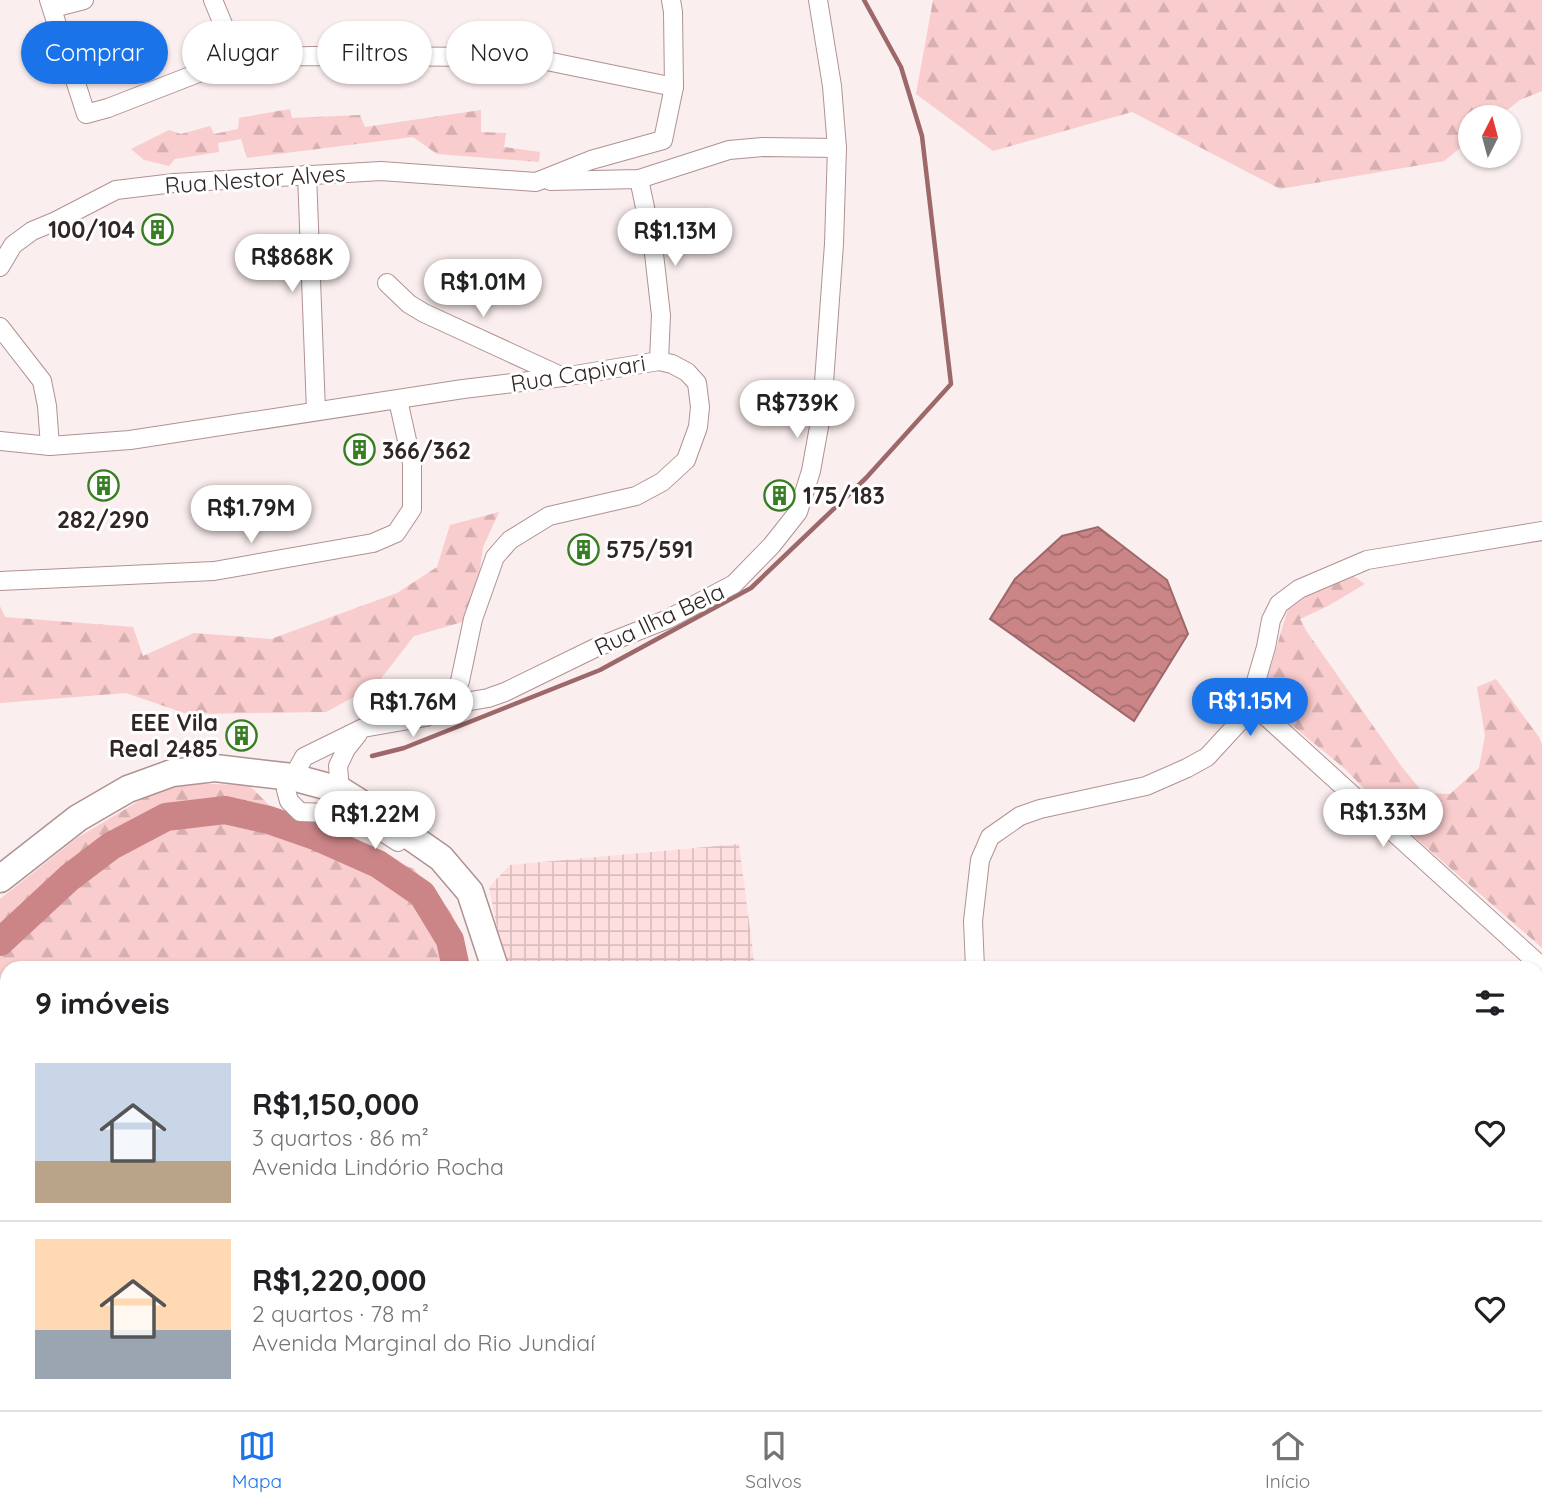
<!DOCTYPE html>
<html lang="pt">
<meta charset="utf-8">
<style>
body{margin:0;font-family:Quicksand,sans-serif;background:#f2f2f2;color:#202124;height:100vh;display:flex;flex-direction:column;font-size:26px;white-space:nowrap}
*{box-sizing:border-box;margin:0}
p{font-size:23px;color:#757577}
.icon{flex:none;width:38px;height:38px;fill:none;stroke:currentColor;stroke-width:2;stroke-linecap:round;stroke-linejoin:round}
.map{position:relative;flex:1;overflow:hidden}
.sheet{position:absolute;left:0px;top:961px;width:1544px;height:450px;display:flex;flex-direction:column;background:#fff;border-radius:21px 21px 0 0;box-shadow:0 2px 5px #0004}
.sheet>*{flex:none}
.hud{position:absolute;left:21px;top:21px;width:700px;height:63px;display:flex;gap:14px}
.needle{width:46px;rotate:6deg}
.controls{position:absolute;left:1458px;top:105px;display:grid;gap:14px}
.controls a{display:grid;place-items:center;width:63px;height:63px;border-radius:50%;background:#fff;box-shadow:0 2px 5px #0004;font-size:35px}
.price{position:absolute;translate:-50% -60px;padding:0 16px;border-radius:24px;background:#fff;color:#222;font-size:23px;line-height:46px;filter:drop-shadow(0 2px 4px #0008)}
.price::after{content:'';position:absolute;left:50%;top:42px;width:21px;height:16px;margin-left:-10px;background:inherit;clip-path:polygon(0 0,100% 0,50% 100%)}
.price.on{background:#1a73e8;color:#fff}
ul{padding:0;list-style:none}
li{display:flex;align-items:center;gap:21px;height:175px;padding:0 35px}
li+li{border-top:2px solid #e0e0e0}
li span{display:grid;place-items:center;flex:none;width:196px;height:140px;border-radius:0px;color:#555}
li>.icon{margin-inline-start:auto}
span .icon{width:84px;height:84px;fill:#fffc;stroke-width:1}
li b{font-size:30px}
h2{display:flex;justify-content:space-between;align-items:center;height:84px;padding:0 35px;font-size:30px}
.pill{padding:0 24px;border-radius:32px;background:#fff;box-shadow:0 2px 5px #0004;font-size:24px;line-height:63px}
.pill.on{background:#1a73e8;color:#fff}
.dock{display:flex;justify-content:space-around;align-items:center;height:98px;border-top:2px solid #e0e0e0;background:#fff;font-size:19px;color:#757577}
.dock a{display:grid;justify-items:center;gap:4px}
.dock .on{color:#1a73e8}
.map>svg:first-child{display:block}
.industrial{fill:url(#industrial-grid)}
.forest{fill:url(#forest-firs)}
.water{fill:url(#water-waves);stroke:#9d686a;stroke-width:2}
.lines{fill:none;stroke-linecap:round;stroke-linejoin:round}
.stream{stroke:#9d686a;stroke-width:4.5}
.river{stroke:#cb8587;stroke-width:28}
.minor-casing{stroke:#b09293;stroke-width:20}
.primary-casing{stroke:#b09293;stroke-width:29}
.minor{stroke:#fff;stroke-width:18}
.primary{stroke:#fff;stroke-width:26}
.labels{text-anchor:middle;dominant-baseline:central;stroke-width:6;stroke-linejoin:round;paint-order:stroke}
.street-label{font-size:23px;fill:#312626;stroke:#fff}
.poi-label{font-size:23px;font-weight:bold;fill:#312626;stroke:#fff;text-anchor:start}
</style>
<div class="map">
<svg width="1542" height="1410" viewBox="0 0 1542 1410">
<defs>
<pattern id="industrial-grid" width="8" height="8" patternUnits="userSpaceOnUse" patternTransform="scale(1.75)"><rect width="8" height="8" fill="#ffdedf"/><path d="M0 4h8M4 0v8" fill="none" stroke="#dbbebf"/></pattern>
<pattern id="forest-firs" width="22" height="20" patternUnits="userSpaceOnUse" patternTransform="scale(1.75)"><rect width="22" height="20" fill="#f9cccd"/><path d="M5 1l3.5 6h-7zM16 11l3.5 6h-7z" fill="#d6afb0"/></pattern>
<pattern id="water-waves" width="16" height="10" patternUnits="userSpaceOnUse" patternTransform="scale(1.75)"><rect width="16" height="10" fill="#cb8587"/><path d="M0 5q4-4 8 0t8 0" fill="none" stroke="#a56d6e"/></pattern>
</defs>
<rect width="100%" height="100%" fill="#fbeeee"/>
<!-- industrial -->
<path class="industrial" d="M 739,844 L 755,968 L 505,968 L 489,887 L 510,865 Z"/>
<!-- forest -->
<g class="forest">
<path d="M 933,0 L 1542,0 L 1542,91 L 1520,100 L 1498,117 L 1470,117 L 1470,140 L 1444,161 L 1280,189 L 1132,112 L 993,151 L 916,94 Z"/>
<path d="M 290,109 L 292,118 L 360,115 L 365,127 L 481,110 L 481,132 L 506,133 L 504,147 L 540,152 L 539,162 L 437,154 L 413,137 L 247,158 L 241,139 L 218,143 L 219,152 L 175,159 L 169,166 L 144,160 L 131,149 L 169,130 L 181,134 L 210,126 L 214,134 L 238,129 L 239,118 Z"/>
<path d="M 499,512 L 483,547 L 473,619 L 414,636 L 376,685 L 326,712 L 187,714 L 126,693 L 0,703 L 0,606 L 5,617 L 133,627 L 143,656 L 194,633 L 271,639 L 397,593 L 437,567 L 450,525 Z"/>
<path d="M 1352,575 L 1365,584 L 1328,606 L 1300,619 L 1307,632 L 1402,767 L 1423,793 L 1450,794 L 1479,768 L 1485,736 L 1477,687 L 1496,679 L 1539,737 L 1542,744 L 1542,948 L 1395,820 L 1344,768 L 1264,702 L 1264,690 L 1289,605 L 1331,583 Z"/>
<path d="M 169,783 L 249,785 L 272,808 L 414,869 L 451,912 L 469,968 L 7,968 L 7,1388 L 0,1404 L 0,899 L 77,838 Z"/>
</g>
<!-- water -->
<path class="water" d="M 1098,527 L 1167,580 L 1188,634 L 1134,721 L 990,619 L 1015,579 L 1062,536 Z"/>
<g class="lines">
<!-- stream -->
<g class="stream">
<path d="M 372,756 L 404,748 L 600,670 L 751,588 L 866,478 L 951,384 L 922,136 L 901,67 L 864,0"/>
<path d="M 225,810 L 244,802"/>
</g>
<!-- river -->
<g class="river">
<path d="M 0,942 L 69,878 L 111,846 L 166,817 L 225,810 L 269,820 L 315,836 L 378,864 L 422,894 L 450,940 L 456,968"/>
<path d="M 520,1404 L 521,1410"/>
</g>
<defs>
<g id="minor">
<path d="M 49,0 L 86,114 L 108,108 L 237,58 L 312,56 L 521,57 L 537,59 L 674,87"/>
<path d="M 213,0 L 237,58"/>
<path d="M 53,8 L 84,0"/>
<path d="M 307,174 L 316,411"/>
<path d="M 639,179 L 653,245 L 661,315 L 659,361"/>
<path d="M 550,181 L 639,179 L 729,150 L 763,147 L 837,148"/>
<path d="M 0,267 L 13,245 L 32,231 L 56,221 L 116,190 L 174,183 L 381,171 L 536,182 L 591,160 L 663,140 L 674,87 L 673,12 L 671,0"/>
<path d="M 387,283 L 409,304 L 424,313 L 563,377"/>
<path d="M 0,327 L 42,381 L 47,406 L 50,446"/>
<path d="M 0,441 L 50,446 L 130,440 L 463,389 L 563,377 L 659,361 L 672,364 L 687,372 L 697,383 L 700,407 L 698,427 L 686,460 L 662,482 L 636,496 L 549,516 L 510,540 L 495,557 L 473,619 L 460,681 L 448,705"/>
<path d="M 0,581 L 214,571 L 373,543 L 396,533 L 412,509 L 412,463 L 398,400"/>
<path d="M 1250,702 L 1542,967"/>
<path d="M 340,790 L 338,766 L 346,749 L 358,734"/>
<path d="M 398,842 L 365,821 L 327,813 L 300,812 L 289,801 L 286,790 L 304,757 L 363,728 L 426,717 L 448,705 L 488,698 L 505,692 L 595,648 L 668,619 L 734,584 L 772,545 L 798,512 L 811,471 L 822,410 L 834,244 L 837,148 L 832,86 L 818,0"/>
<path d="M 975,968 L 973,921 L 980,860 L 990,837 L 1020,816 L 1040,809 L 1146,786 L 1187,768 L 1207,757 L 1242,719 L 1250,702 L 1266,647 L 1271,620 L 1279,604 L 1299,589 L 1367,560 L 1542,531"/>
</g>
<g id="primary">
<path d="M 0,879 L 78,818 L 128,789 L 172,773 L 215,768 L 292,777 L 340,790 L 378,814 L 441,858 L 470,892 L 495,968"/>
<path d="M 0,1198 L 7,1198"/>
<path d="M 449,1404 L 452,1410"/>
<path d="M 555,1404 L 557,1410"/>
</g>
</defs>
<!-- minor casing -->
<use href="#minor" class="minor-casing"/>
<!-- primary casing -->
<use href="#primary" class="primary-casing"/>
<!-- minor -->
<use href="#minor" class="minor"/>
<!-- primary -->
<use href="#primary" class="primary"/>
</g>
<!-- icons -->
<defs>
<symbol id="building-ring" viewBox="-11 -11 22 22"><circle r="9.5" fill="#fff" stroke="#377e22" stroke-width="1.5"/><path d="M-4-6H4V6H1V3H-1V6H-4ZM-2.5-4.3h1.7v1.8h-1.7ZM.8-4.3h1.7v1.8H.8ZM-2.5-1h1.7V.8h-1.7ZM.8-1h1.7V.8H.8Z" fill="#377e22"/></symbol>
</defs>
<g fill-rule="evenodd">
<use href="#building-ring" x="140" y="212" width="35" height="35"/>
<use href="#building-ring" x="342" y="432" width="35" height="35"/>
<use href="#building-ring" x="86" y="468" width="35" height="35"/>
<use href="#building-ring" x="762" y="478" width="35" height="35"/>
<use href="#building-ring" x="566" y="532" width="35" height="35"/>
<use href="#building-ring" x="224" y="718" width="35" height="35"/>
</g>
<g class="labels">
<!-- street labels -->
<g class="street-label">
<text transform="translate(255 179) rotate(-4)">Rua Nestor Alves</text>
<text transform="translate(578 373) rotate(-9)">Rua Capivari</text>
<text transform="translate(659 619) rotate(-25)">Rua Ilha Bela</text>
</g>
<!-- poi labels -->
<g class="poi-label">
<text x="135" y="229" text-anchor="end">100/104</text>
<text x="382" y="450">366/362</text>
<text x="803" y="495">175/183</text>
<text x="103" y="519" text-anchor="middle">282/290</text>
<text x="606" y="549">575/591</text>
<text x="218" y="722" text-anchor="end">EEE Vila<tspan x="218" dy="26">Real 2485</tspan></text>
</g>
</g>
</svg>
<div class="controls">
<a><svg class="needle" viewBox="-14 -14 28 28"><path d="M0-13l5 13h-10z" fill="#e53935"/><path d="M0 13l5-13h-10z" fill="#757577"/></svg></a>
</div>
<b class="price" style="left:675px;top:268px">R$1.13M</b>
<b class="price" style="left:292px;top:294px">R$868K</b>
<b class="price" style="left:483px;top:319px">R$1.01M</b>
<b class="price" style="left:797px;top:440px">R$739K</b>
<b class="price" style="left:251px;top:545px">R$1.79M</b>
<b class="price on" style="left:1250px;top:738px">R$1.15M</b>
<b class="price" style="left:413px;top:739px">R$1.76M</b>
<b class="price" style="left:1383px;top:849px">R$1.33M</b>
<b class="price" style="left:375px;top:851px">R$1.22M</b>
<div class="hud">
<a class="pill on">Comprar</a>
<a class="pill">Alugar</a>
<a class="pill">Filtros</a>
<a class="pill">Novo</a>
</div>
<section class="sheet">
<h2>9 imóveis<svg class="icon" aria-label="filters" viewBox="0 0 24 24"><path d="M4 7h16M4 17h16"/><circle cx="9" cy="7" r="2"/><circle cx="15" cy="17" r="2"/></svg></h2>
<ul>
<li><span style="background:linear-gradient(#c9d6e8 70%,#b9a48a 0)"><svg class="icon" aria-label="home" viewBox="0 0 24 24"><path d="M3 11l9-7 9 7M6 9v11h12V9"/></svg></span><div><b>R$1,150,000</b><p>3 quartos · 86 m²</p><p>Avenida Lindório Rocha</p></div><svg class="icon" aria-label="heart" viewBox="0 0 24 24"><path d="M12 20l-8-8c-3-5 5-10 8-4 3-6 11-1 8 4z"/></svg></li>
<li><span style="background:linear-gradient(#ffd9b3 65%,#9aa5b1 0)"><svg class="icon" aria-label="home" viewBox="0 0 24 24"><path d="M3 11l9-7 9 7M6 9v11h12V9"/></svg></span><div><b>R$1,220,000</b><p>2 quartos · 78 m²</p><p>Avenida Marginal do Rio Jundiaí</p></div><svg class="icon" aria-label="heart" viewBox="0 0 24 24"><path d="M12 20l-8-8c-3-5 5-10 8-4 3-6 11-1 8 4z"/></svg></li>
</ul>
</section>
</div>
<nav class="dock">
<a class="on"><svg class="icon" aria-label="map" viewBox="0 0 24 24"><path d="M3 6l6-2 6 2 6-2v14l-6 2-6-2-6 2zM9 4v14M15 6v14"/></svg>Mapa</a>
<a><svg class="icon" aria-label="saved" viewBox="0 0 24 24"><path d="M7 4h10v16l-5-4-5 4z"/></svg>Salvos</a>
<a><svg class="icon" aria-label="home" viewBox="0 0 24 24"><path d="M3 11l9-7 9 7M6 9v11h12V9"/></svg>Início</a>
</nav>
